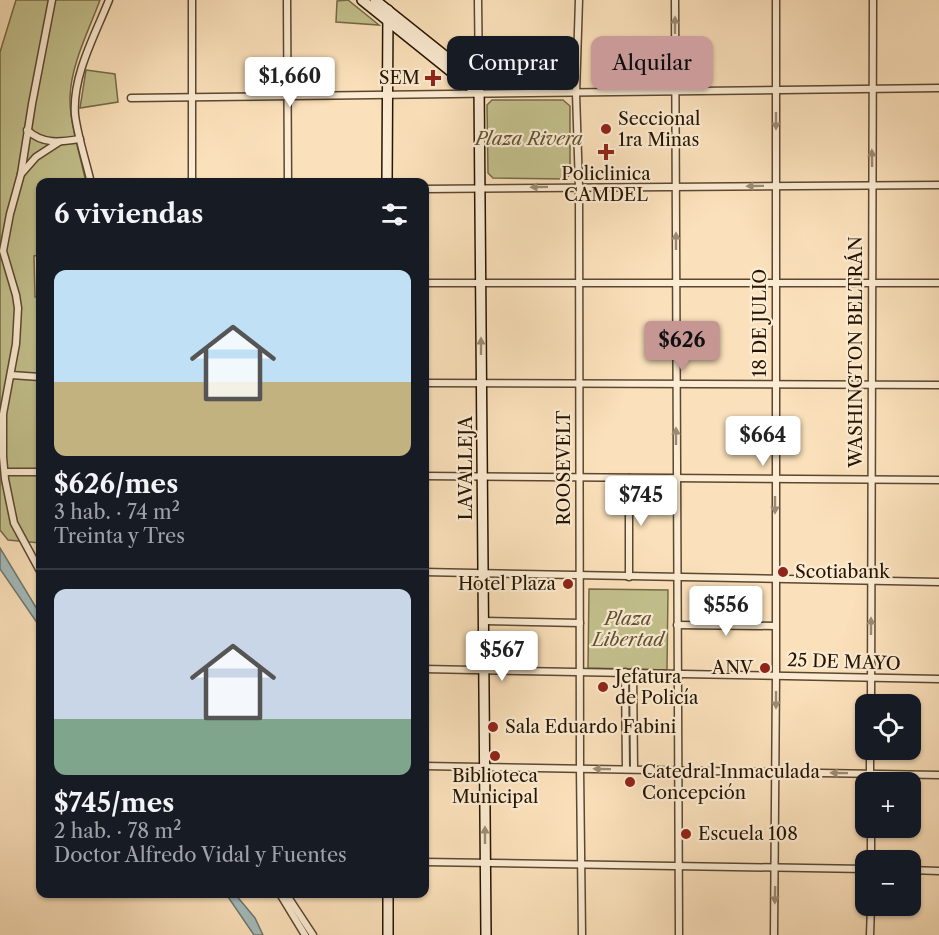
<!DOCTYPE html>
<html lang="es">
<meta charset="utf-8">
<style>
body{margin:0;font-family:"Libre Caslon Text",serif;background:#20242c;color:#f1f3f6;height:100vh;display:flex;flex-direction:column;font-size:22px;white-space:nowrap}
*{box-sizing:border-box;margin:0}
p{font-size:20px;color:#9ea1a6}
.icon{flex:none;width:33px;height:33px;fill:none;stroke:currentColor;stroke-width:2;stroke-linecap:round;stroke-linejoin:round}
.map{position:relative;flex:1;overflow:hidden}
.panel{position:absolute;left:36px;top:178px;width:393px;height:720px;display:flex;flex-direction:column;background:#171b24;border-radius:12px;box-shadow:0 2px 4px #0004}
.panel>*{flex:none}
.top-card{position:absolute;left:447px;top:36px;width:402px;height:54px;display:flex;gap:12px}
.controls{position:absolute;left:855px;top:694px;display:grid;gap:12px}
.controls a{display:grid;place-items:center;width:66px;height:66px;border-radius:12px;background:#171b24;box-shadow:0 2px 4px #0004;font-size:30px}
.price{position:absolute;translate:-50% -51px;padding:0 14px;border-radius:6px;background:#fff;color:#222;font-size:20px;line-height:39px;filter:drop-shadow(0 2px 3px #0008)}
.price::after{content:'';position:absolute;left:50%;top:36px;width:18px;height:14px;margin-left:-9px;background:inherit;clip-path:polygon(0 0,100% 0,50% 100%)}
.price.active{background:#c59692;color:#111}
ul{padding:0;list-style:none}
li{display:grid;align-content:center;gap:12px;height:318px;padding:0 18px}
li+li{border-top:2px solid #363941}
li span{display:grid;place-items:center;height:186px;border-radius:12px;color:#555}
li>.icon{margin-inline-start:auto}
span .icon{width:108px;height:108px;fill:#fffc;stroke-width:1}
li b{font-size:26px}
h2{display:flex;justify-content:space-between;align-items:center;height:72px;padding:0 18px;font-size:26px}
.chip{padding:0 21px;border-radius:12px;background:#171b24;box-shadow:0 2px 4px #0004;font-size:21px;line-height:54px}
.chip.active{background:#c59692;color:#111}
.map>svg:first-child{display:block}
.green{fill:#c3c18d;stroke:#746a47;stroke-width:1.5}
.water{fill:#a3bbbb;stroke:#717871;stroke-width:1.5}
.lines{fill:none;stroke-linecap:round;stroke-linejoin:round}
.minor-casing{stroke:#5b4730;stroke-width:9}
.secondary-casing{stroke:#261401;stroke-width:12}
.minor{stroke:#fcecd3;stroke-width:6}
.secondary{stroke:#fcecd3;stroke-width:9}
.oneway{fill:#9c8b74}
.poi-dot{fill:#8f2418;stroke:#fcecd3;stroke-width:2}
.labels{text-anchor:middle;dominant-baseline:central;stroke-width:4.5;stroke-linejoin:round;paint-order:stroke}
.poi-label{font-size:18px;fill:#261401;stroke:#fcecd3;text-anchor:start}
.park-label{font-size:18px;font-style:italic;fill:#5d5132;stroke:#fcecd3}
.street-label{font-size:18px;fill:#261401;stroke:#fcecd3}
</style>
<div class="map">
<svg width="939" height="935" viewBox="0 0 939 935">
<rect width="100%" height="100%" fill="#fbe1bb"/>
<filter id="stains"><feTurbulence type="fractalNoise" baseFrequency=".00333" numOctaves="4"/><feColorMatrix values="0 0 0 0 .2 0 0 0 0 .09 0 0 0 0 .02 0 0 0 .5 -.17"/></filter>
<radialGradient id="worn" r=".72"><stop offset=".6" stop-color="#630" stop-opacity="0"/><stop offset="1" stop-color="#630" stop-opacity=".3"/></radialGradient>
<!-- green -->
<g class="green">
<path d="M 16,0 L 100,0 C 89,30 71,64 70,97 C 69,121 81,158 86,183 L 40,183 L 40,255 L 34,256 L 35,297 L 40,297 L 40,543 L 8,540 L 0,530 L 0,52 Z"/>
<path d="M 348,0 L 379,25 L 336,22 L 337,1 Z"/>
<path d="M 86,70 L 115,74 L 118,102 L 80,108 Z"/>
<path d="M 492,100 L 563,100 L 570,106 L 570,174 L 566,179 L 493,178 L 488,173 L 487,105 Z"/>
<path d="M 589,589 L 668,590 L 667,670 L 588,668 Z"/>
</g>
<!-- water -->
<g class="water">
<path d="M 0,548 L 40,614 L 40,627 L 0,569 Z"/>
<path d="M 226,894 L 235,894 L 255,918 L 263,935 L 254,935 Z"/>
</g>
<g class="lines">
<defs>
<g id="minor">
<path d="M 192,0 L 192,183"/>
<path d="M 287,0 L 288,183"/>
<path d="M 478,0 L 479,83"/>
<path d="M 579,0 L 576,93 L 579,187 L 580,769 L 582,935"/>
<path d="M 675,0 L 679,935"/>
<path d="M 131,98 L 939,88"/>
<path d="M 27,130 C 43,145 61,142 80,139"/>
<path d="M 21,174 L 36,157 L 59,142"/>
<path d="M 91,183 C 86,161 78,138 75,115 C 72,76 95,35 109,0"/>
<path d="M 424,189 L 939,185"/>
<path d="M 424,283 L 939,283"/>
<path d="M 11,375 L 40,377"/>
<path d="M 424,383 L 939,385"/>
<path d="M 6,472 L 40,472"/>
<path d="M 424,476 L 939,480"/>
<path d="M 40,571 L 14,523 L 5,479 L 3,457 L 3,414 L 16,344 L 18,308 L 16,295 L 3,251 L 10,214 L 21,174 L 32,104 L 52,0"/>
<path d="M 424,572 L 939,582"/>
<path d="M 629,577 L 629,478"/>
<path d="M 484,621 L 580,623"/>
<path d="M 677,625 L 775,626"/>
<path d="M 424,669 L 939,679"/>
<path d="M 625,672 L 626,769"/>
<path d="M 633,672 L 634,769"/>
<path d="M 871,705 L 873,0"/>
<path d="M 424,766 L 939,775"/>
<path d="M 870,783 L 870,750"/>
<path d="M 871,828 L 871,861"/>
<path d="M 424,862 L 866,869"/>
<path d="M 910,870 L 939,871"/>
<path d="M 280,894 L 305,935"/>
<path d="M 286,894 L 313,935"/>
<path d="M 774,935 L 776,675 L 776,0"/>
<path d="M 870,935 L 871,906"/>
</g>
<g id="secondary">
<path d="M 362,0 L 479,94"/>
<path d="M 375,0 L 479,83 L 486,935"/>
<path d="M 387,183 L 388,10"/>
<path d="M 388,935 L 388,894"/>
</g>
</defs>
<!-- minor casing -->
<use href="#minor" class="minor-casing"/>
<!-- secondary casing -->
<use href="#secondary" class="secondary-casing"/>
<!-- minor -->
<use href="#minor" class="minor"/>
<!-- secondary -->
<use href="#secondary" class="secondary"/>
</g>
<!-- one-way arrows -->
<defs><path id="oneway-solid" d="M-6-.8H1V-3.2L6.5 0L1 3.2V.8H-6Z" transform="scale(1.5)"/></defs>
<g class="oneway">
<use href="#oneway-solid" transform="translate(675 25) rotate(-90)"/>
<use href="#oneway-solid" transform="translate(776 121) rotate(90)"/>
<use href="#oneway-solid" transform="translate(872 158) rotate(-91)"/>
<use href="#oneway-solid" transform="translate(755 186) rotate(179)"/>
<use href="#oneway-solid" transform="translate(539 187) rotate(179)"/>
<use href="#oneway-solid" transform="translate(676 241) rotate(-90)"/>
<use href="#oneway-solid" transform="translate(481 346) rotate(-90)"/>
<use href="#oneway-solid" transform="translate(676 436) rotate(-90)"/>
<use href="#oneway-solid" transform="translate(775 505) rotate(90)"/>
<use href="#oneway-solid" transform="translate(871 626) rotate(-90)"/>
<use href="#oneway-solid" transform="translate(776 700) rotate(90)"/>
<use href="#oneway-solid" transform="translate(602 769) rotate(-179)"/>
<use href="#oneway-solid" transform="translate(839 773) rotate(-179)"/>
<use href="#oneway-solid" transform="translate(485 835) rotate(-90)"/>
<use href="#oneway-solid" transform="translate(775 895) rotate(91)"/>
</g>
<!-- markers -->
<g class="poi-dot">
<path d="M430 69h6v6h6v6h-6v6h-6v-6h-6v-6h6z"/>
<circle cx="606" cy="129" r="6"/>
<path d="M603 143h6v6h6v6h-6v6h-6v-6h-6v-6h6z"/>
<circle cx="783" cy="572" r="6"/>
<circle cx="568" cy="584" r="6"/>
<circle cx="765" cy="668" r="6"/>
<circle cx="603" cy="687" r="6"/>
<circle cx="493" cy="727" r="6"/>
<circle cx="495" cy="756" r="6"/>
<circle cx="630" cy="782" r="6"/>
<circle cx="686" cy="834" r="6"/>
</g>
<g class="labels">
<!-- poi labels -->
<g class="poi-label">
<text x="420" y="78" text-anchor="end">SEM</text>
<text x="618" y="119">Seccional<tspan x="618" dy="21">1ra Minas</tspan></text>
<text x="606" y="174" text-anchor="middle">Policlinica<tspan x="606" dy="21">CAMDEL</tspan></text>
<text x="795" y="572">Scotiabank</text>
<text x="556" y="584" text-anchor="end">Hotel Plaza</text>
<text x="753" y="668" text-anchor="end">ANV</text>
<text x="615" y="677">Jefatura<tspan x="615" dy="21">de Policía</tspan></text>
<text x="505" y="727">Sala Eduardo Fabini</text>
<text x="642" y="772">Catedral Inmaculada<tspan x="642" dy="21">Concepción</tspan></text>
<text x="495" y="776" text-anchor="middle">Biblioteca<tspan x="495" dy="21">Municipal</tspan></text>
<text x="698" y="834">Escuela 108</text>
</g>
<!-- park labels -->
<g class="park-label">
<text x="529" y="139">Plaza Rivera</text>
<text x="628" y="619">Plaza<tspan x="628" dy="21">Libertad</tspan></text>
</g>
<!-- street labels -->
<g class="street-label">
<text transform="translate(760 323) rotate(-90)">18 DE JULIO</text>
<text transform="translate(856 352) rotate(-90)">WASHINGTON BELTRÁN</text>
<text transform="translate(466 468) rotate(-90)">LAVALLEJA</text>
<text transform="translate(564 468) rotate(-90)">ROOSEVELT</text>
<text transform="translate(844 662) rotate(2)">25 DE MAYO</text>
</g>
</g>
<rect width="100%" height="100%" filter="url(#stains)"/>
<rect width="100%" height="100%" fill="url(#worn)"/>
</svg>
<div class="controls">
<a><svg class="icon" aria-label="locate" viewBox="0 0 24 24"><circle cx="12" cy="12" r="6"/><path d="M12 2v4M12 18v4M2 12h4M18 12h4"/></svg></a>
<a>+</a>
<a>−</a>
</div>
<b class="price" style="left:290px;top:108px">$1,660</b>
<b class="price active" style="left:682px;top:372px">$626</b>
<b class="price" style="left:763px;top:467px">$664</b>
<b class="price" style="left:641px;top:527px">$745</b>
<b class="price" style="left:726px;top:637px">$556</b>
<b class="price" style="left:502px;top:682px">$567</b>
<div class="top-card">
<a class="chip">Comprar</a>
<a class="chip active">Alquilar</a>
</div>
<section class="panel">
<h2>6 viviendas<svg class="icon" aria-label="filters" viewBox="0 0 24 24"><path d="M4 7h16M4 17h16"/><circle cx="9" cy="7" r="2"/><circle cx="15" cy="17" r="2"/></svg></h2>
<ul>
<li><span style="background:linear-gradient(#bfe0f5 60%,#c2b280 0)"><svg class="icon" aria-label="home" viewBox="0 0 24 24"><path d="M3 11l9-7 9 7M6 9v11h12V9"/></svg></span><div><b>$626/mes</b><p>3 hab. · 74 m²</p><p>Treinta y Tres</p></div></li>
<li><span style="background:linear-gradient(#c9d6e8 70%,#7fa58c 0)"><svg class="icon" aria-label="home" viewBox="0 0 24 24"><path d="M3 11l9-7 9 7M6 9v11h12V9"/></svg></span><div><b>$745/mes</b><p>2 hab. · 78 m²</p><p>Doctor Alfredo Vidal y Fuentes</p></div></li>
</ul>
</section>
</div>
